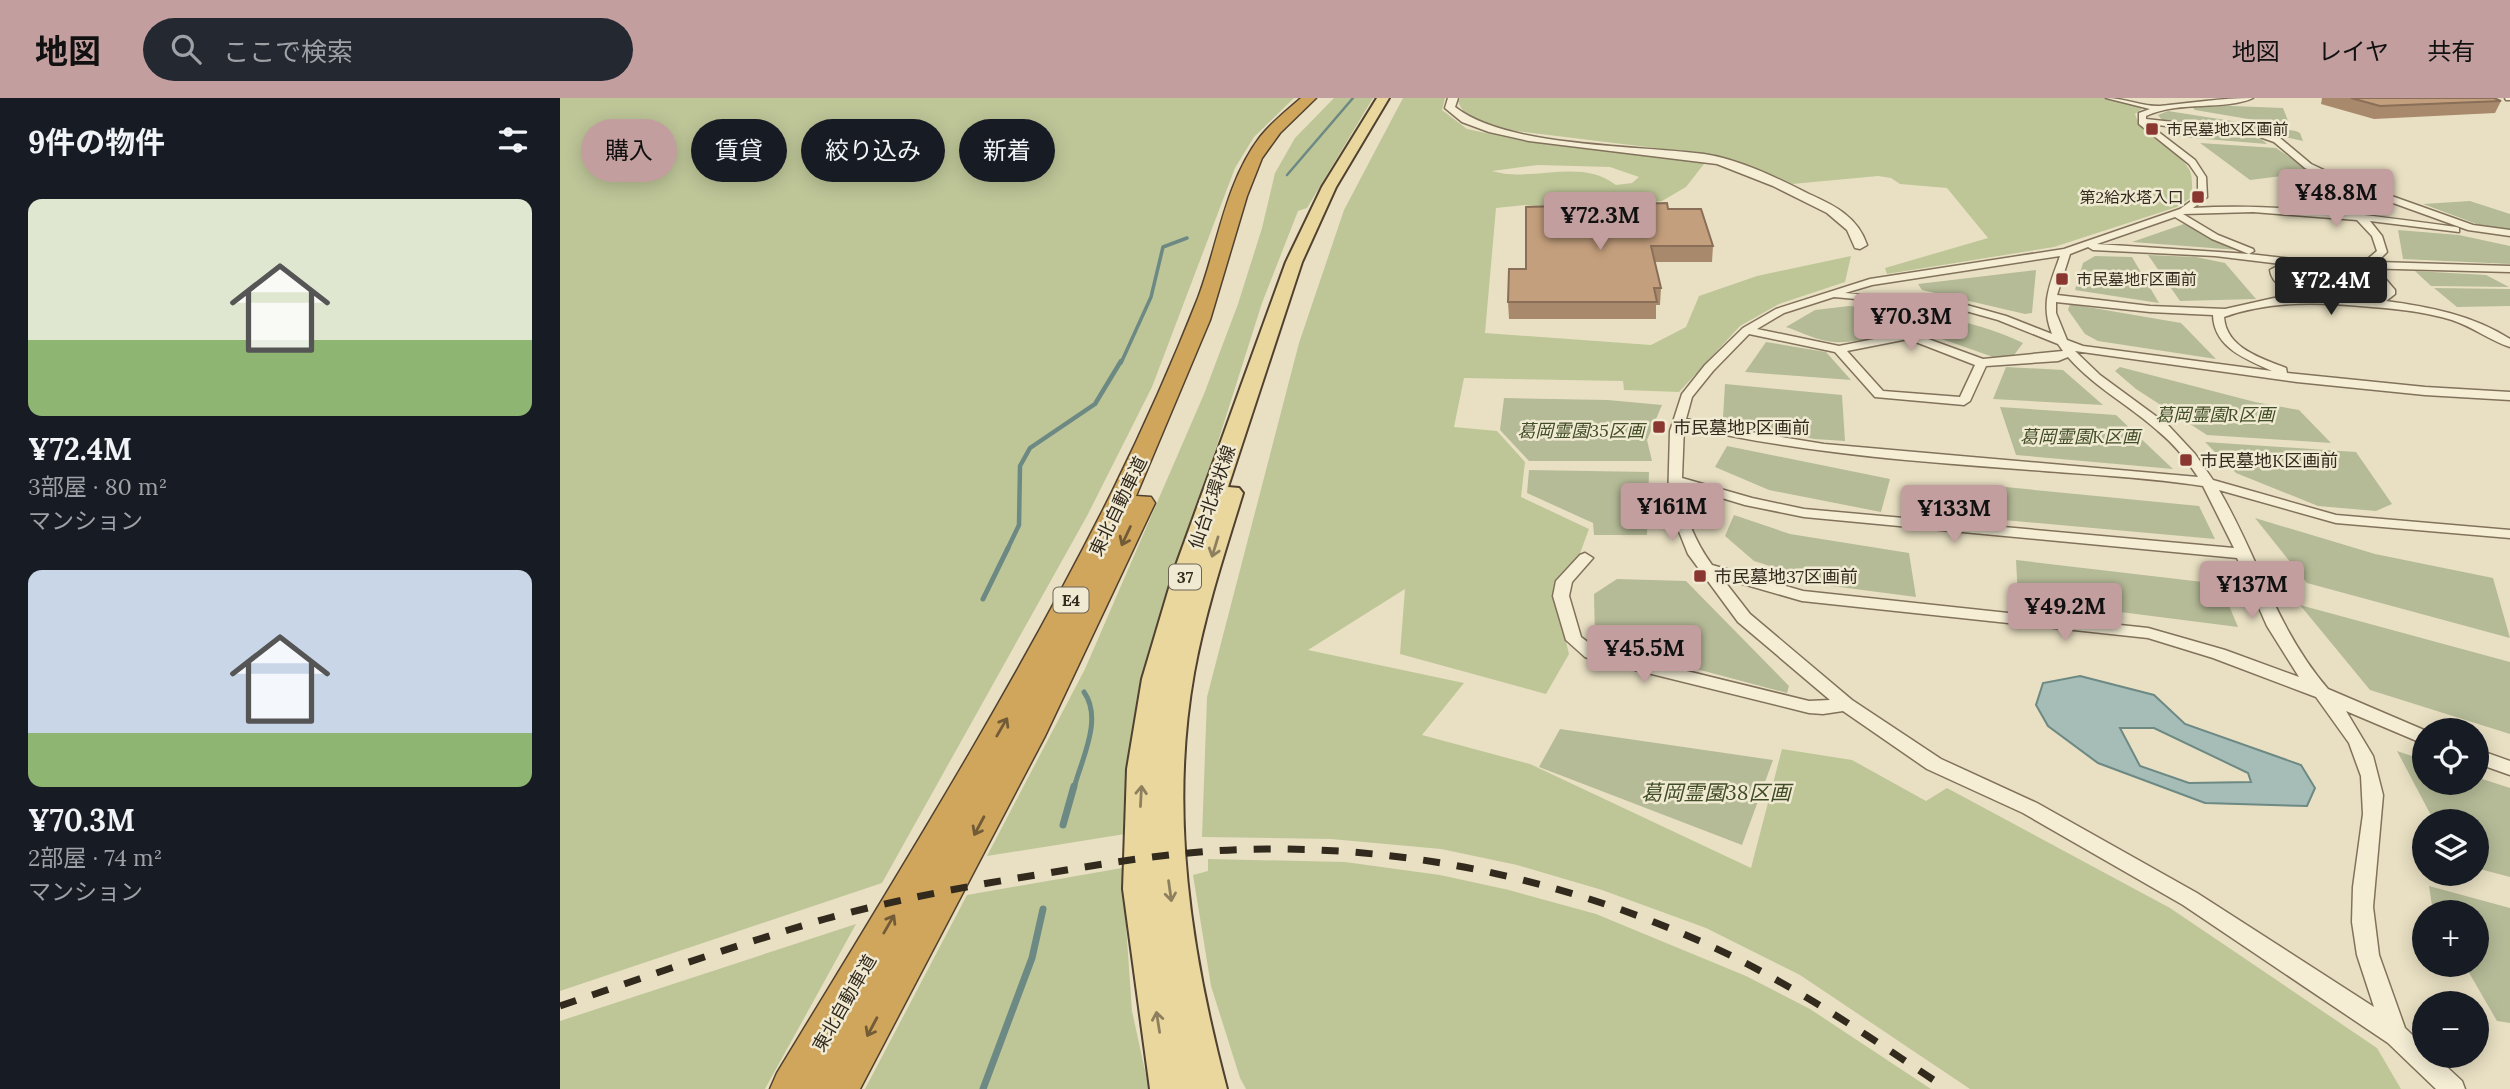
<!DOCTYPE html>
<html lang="ja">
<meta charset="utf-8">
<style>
body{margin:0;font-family:Lora,"Noto Sans JP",serif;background:#242831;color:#f1f3f6;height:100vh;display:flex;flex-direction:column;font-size:26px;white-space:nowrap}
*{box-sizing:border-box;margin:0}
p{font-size:23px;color:#9ea1a6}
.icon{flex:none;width:38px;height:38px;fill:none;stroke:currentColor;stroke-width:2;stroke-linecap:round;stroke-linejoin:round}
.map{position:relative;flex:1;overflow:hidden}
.drawer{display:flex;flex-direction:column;background:#171b24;width:560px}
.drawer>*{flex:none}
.banner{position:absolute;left:21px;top:21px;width:665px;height:63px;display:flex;gap:14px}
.fabs{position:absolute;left:1852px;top:620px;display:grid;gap:14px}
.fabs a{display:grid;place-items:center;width:77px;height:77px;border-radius:50%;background:#171b24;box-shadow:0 4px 18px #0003;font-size:35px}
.price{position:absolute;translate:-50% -60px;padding:0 16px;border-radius:7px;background:#c39e9e;color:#111;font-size:23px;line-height:46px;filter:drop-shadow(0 2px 4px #0008)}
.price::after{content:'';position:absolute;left:50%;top:42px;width:21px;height:16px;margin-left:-10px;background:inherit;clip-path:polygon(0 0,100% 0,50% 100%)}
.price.on{background:#222;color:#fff}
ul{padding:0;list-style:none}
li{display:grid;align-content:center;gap:14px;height:371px;padding:0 28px}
li span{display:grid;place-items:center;height:217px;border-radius:14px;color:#555}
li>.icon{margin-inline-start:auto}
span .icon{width:126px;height:126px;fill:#fffc;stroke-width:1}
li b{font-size:30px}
h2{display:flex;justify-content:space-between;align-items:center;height:84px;padding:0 28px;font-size:30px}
.tag{padding:0 24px;border-radius:32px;background:#171b24;box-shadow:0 4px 18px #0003;font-size:24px;line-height:63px}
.tag.on{background:#c39e9e;color:#111}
header{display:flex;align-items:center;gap:42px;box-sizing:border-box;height:98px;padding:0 35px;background:#c39e9e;color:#111}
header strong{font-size:33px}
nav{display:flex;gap:38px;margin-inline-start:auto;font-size:24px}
.search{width:490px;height:63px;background:#242831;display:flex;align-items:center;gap:18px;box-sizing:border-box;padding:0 24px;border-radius:38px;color:#9ea1a6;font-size:26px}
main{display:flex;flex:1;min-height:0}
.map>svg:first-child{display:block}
.green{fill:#bec698;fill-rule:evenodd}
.cemetery{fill:#b5bb97}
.water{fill:#a5bcb7;stroke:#6d8984;stroke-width:2;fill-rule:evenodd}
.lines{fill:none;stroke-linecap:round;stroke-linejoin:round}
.stream-far4{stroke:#6d8984;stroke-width:2.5}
.stream-far3{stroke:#6d8984;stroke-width:3.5}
.stream-far2{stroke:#6d8984;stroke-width:4.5}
.stream-far1{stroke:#6d8984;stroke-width:5}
.stream{stroke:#6d8984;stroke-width:7}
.minor-casing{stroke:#82725c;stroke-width:3}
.tertiary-casing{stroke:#82725c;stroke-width:3}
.primary-casing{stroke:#504130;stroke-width:4}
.motorway-casing{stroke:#504130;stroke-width:3}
.minor{fill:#f5eed5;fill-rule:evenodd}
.tertiary{fill:#f5eed5;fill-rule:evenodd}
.primary{fill:#e9d79e;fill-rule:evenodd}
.motorway{fill:#d0a55c;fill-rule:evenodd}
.rail{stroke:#332a1e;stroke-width:7;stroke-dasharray:17 17;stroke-linecap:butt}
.wall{fill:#a9896c}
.building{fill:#c49f7d;stroke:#896f58;stroke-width:2}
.oneway{stroke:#725b37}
.oneway2{stroke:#8e805e}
.poi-dot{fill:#8a3732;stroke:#f1ead2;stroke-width:2.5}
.labels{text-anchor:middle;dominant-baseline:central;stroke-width:5;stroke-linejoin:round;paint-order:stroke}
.far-poi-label{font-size:16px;fill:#332a1e;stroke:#f1ead2;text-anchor:start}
.shield{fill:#f1ead2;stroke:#6c6454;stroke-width:2}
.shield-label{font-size:16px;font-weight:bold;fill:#332a1e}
.park-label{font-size:18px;font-style:italic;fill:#414d27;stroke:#f1ead2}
.poi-label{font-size:18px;fill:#332a1e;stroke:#f1ead2;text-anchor:start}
.street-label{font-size:18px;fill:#332a1e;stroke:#f1ead2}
.near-park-label{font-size:21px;font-style:italic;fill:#414d27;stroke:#f1ead2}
</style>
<header>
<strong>地図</strong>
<div class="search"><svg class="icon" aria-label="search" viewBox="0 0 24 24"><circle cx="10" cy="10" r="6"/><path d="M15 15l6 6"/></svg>ここで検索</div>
<nav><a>地図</a><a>レイヤ</a><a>共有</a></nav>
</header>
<main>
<section class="drawer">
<h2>9件の物件<svg class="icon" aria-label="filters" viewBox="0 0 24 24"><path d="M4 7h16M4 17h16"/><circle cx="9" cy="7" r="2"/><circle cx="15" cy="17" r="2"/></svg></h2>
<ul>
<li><span style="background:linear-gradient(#dfe7d0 65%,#8fb573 0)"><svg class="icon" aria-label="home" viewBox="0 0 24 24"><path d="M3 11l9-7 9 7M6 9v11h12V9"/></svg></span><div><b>¥72.4M</b><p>3部屋 · 80 m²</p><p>マンション</p></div></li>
<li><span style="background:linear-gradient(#c9d6e8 75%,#8fb573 0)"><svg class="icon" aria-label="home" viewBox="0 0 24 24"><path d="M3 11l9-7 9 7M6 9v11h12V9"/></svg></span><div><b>¥70.3M</b><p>2部屋 · 74 m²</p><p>マンション</p></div></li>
</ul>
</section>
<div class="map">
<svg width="1950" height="991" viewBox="0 0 1950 991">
<rect width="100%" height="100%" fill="#e9e0c3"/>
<!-- green -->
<g class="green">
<path d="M 0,0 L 734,0 L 694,39 L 675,70 L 592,289 L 527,418 L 322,785 L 0,893 Z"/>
<path d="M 774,0 L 813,0 L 747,110 L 738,113 L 702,205 L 583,580 L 565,736 L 427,758 L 525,571 L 644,296 L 678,206 L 702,130 L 715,75 L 735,40 Z"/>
<path d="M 843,0 L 885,0 L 882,12 L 907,31 L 954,41 L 1144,62 L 1144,66 L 1126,89 L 1102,103 L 1016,112 L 965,107 L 936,110 L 925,235 L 1091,247 L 1126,229 L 1139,198 L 1197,178 L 1291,158 L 1285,184 L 1219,206 L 1180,228 L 1119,294 L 1064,292 L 1063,283 L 904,280 L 894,329 L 937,333 L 965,364 L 961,399 L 1029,431 L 1019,458 L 993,490 L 1009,556 L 986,596 L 840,556 L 845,491 L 748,552 L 904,585 L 862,637 L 970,666 L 1191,770 L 1222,651 L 1292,662 L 1366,703 L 1387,690 L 1610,810 L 1817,950 L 1841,991 L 1410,991 L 1240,877 L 1146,830 L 1042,792 L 957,767 L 881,751 L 771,741 L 642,739 L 647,599 L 739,245 L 784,112 ZM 978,67 L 1050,69 L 1079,79 L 1072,85 L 1056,87 C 1021,59 971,85 932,73 Z"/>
<path d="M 901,0 L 1545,0 L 1584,9 L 1575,16 C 1583,42 1616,48 1629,71 C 1633,78 1632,90 1632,99 L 1617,109 L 1494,149 L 1327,176 L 1325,170 L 1428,140 L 1387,90 L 1340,86 L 1331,80 L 1318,78 L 1232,86 L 1184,65 L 1128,54 L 940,31 C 921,25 905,22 898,3 Z"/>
<path d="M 648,761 L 785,764 L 880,777 L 949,792 L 1036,816 L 1186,878 L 1250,911 L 1371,991 L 686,991 L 680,980 L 651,888 L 633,777 L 648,773 Z"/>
<path d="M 562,770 L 572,913 L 589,991 L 305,991 L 407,797 Z"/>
<path d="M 296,826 L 205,991 L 0,991 L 0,923 Z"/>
</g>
<!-- cemetery -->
<g class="cemetery">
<path d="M 1648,7 L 1723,10 L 1730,28 L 1635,12 L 1632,9 Z"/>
<path d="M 1608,13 L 1736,33 L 1740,35 L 1743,43 L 1707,35 L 1602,22 L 1598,17 Z"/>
<path d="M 1610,28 C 1630,30 1696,31 1707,46 L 1621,39 L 1607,33 Z"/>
<path d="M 1640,45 L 1716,50 L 1758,78 L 1729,77 L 1690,82 Z"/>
<path d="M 1910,103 L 1950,116 L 1950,132 L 1922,128 L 1863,106 Z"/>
<path d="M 1624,126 L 1678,152 L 1572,144 Z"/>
<path d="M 1838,132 L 1899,137 L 1950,148 L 1950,166 L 1843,161 Z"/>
<path d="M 1588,157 L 1636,159 L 1665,165 L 1696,201 L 1620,203 Z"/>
<path d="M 1535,158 L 1572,159 L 1599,205 L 1515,192 L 1523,165 Z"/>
<path d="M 1476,172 L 1472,215 L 1465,216 L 1362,192 L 1358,186 Z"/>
<path d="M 1855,173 L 1926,177 L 1949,189 L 1871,188 Z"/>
<path d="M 1874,190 L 1950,191 L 1950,208 L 1897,209 Z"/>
<path d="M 1510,206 L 1621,225 L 1656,261 L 1538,243 L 1525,236 L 1508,212 Z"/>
<path d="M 1289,208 C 1349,212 1408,219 1463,245 L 1454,257 L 1436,260 L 1362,234 C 1332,231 1303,246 1274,244 C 1258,243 1241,234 1226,229 L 1255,212 Z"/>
<path d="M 1206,244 L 1266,254 L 1291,282 L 1185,274 Z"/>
<path d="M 1446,269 L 1503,272 L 1543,307 L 1433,301 Z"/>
<path d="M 1560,269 L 1695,304 L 1739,312 L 1771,345 L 1647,337 L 1576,291 L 1555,273 Z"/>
<path d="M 1165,286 L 1282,297 L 1285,343 L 1254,341 L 1163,319 Z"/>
<path d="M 944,300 L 1048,302 L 1102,307 L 1087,342 L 1092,363 L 969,363 L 940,332 Z"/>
<path d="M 1440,309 L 1556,317 L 1613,371 L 1456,357 Z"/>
<path d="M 1645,344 L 1796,354 L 1832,406 L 1816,413 L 1758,408 L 1676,375 Z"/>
<path d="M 1167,348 L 1330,381 L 1321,414 L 1209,392 L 1155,369 Z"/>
<path d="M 969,372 L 1089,374 L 1087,437 L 1034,437 L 1033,425 L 967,395 Z"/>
<path d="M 1435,388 L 1639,408 L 1655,441 L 1432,421 L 1428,408 Z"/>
<path d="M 1174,417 L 1230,436 L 1349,455 L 1356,499 L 1272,488 L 1194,463 L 1165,438 Z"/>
<path d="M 1695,420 L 1815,456 L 1933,480 L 1950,540 L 1747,485 Z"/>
<path d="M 1456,462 L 1660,486 L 1678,529 L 1458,501 Z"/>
<path d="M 1057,481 L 1126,483 L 1229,588 L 1227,595 L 1035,544 L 1034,496 Z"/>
<path d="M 1740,507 L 1950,564 L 1950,636 L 1810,592 Z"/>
<path d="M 1000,631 L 1213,662 L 1182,747 L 979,669 Z"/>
<path d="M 1837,653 L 1864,662 L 1864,684 L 1916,684 L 1916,679 L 1950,690 L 1950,779 L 1916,770 L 1916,723 L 1874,723 Z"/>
<path d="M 1869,788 L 1950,810 L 1950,925 L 1937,923 L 1904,866 L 1916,866 L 1916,814 L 1873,814 Z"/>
</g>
<!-- water -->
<path class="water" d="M 1520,578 L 1594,597 L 1625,626 L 1741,667 L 1755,690 L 1747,708 L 1645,705 L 1538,665 L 1488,628 L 1476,607 L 1483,585 ZM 1560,630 L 1594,630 L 1688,675 L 1691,684 L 1629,685 L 1580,668 Z"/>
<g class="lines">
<!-- stream-far4 -->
<path class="stream-far4" d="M 727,77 L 793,0"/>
<!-- stream-far3 -->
<path class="stream-far3" d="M 561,265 L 591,199 L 603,149 L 627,140"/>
<!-- stream-far2 -->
<path class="stream-far2" d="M 447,452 L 459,427 L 460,368 L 470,350 L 535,306 L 561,263"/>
<!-- stream-far1 -->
<g class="stream-far1">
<path d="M 423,501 L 448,450"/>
<path d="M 514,690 C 522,660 543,621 524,594"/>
</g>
<!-- stream -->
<g class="stream">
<path d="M 503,727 L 514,688"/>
<path d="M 423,991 L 472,860 L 483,811"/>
</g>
<defs>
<g id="minor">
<path d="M 1546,0 C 1564,0 1584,9 1600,8 C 1631,5 1661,0 1693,0 C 1665,13 1621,2 1586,18 L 1586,21 L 1701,34 L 1720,40 L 1751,66 L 1781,80 L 1913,127 L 1950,132 L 1950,138 L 1908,132 L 1775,84 L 1745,70 L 1714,44 L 1697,38 L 1588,26 L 1635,62 L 1646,79 L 1647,99 L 1633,110 C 1722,105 1809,117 1896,129 L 1899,130 L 1899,134 L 1810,123 L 1822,138 L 1827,154 L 1817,164 L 1950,168 L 1950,174 L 1799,170 L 1823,178 L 1835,192 L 1835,196 L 1826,203 C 1870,209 1912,217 1950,241 L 1950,249 C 1931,243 1913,229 1892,222 C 1866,214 1839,211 1812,209 C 1762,204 1712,202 1664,219 C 1666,250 1701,260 1726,270 L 1727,275 L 1865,289 L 1950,294 L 1950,302 L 1865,297 L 1737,284 L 1515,253 L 1540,277 L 1608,327 L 1635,356 L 1653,382 L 1776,417 L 1950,432 L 1950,440 L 1776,425 L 1659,392 C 1699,460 1715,529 1768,591 L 1864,632 L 1864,646 L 1786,613 L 1813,658 L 1823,697 L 1813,809 L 1819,857 L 1845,930 L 1864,948 L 1864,957 L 1874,957 L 1902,983 L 1905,991 L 1876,991 L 1828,945 L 1623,807 L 1463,715 L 1367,671 L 1283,613 L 1263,616 L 1249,615 L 1031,561 L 1025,559 L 1006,542 L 993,498 L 996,483 L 1020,457 L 1025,455 L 1033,460 L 1012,484 L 1009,498 L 1021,539 L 1037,551 L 1249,603 L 1270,602 L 1178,524 L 1128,456 L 1108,406 L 1110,333 L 1122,296 L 1145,267 L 1183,230 L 1216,211 L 1310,181 L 1504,151 L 1620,111 L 1638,98 L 1638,79 L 1629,66 L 1579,26 L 1579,15 L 1590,11 ZM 1693,114 L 1797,122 L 1812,138 L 1817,153 L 1804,164 L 1758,164 L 1689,156 L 1694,153 L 1693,151 L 1658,137 L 1623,116 ZM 1615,119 L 1652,141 L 1689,156 L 1537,146 ZM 1528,149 L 1533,152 L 1655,158 L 1721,166 L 1710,172 C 1712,188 1730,193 1745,199 L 1714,200 L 1665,211 L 1590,208 L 1497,197 L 1510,156 ZM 1500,158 C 1490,186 1480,206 1492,236 L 1446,218 L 1396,204 L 1285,195 L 1312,187 ZM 1734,167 L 1788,170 L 1788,173 L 1815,182 L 1825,193 L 1813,202 L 1758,199 L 1757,196 L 1728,185 L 1720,175 ZM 1274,199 L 1395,210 L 1438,222 L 1498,246 L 1503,253 L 1423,261 L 1349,234 L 1279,248 L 1197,231 L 1224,215 ZM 1496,204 L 1590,214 L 1653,217 C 1654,250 1686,261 1712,273 L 1523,248 L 1507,242 L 1496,215 ZM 1189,236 L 1275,254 L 1315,299 L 1404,307 L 1410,303 L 1426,268 L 1498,263 L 1508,259 C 1534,289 1569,307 1598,333 C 1614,346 1627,362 1638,379 L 1264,346 L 1167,330 L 1126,321 L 1132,299 L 1153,273 ZM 1348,241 L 1415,267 L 1400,299 L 1323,293 L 1287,253 ZM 1124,328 C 1243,356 1363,364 1484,373 C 1537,377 1591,380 1643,388 L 1674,450 L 1244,411 L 1192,400 L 1122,380 ZM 1122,388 L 1185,407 L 1244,419 L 1677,460 L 1707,528 L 1739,579 L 1665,552 L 1588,530 L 1243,493 L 1152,467 C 1136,445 1122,415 1122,388 ZM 1162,480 L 1242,503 L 1588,540 L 1653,560 L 1756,599 L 1789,645 L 1801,678 L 1803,716 L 1793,789 L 1792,824 L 1797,857 L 1814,909 L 1637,795 L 1477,705 L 1381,661 L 1292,602 L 1190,516 Z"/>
<path d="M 1945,0 L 1950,0 L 1950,2 L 1946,2 Z"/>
<path d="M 1916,651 L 1950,663 L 1950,677 L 1916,665 Z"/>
</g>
<path id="tertiary" d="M 888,0 L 898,0 L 895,9 C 948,50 1077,47 1144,56 C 1179,61 1217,80 1249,96 C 1274,107 1298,119 1307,147 L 1300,151 L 1295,150 L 1287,132 L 1267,115 L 1213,88 L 1157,66 L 969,43 L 929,34 L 902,24 L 885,10 Z"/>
<path id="primary" d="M 817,0 L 829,0 L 776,89 L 742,164 L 668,389 L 679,390 L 683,395 C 665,454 645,514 634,575 C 609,715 631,855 667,991 L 590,991 L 563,791 L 567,671 L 582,581 L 615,470 L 726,164 L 762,89 Z"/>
<path id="motorway" d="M 741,0 L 756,0 L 720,35 L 702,60 L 687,98 L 650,222 L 576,398 L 591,399 L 595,405 L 485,638 L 300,991 L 210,991 L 217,975 C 333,784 452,594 552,394 C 583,331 612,266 638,200 C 658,147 665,85 700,39 C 712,24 727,12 741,0 Z"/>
</defs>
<!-- minor casing -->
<use href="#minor" class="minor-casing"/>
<!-- tertiary casing -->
<use href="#tertiary" class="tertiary-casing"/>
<!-- primary casing -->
<use href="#primary" class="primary-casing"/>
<!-- motorway casing -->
<use href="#motorway" class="motorway-casing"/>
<!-- minor -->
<use href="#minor" class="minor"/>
<!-- tertiary -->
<use href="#tertiary" class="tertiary"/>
<!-- primary -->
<use href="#primary" class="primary"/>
<!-- motorway -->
<use href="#motorway" class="motorway"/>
<!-- rail -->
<path class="rail" d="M 0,908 C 88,878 176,847 265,821 C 338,801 413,787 488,775 C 560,763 633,751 707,751 C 857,750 1005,783 1142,844 C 1229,883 1308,938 1387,991"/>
</g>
<!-- wall -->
<g class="wall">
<path d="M 1762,0 L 1934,0 L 1941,3 L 1935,15 L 1814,21 L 1761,6 Z"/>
<path d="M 1108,111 L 1153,148 L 1152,164 L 1095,164 L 1101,190 L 1100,207 L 1096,207 L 1096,221 L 949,221 L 948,204 L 966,171 Z"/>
</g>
<!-- building -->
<g class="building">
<path d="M 1791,0 L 1934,0 L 1941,3 L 1820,8 Z"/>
<path d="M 1107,105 L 1108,111 L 1141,111 L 1153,148 L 1091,148 L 1101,190 L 1094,190 L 1097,204 L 948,204 L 949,171 L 966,171 L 966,109 Z"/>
</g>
<!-- one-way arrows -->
<defs><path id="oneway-shaft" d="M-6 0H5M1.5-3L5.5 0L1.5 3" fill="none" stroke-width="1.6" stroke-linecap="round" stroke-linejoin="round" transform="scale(1.75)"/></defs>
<g class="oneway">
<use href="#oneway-shaft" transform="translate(566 438) rotate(115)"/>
<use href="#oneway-shaft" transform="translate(442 629) rotate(-60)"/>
<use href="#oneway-shaft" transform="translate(419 728) rotate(118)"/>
<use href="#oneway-shaft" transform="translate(329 826) rotate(-60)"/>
<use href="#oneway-shaft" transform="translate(312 929) rotate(118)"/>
</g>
<g class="oneway2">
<use href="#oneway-shaft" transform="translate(655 449) rotate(107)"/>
<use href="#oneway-shaft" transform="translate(581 698) rotate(-87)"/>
<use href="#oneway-shaft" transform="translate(610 793) rotate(82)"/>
<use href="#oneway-shaft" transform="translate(598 924) rotate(-99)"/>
</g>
<!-- markers -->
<g class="poi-dot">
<rect x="1585" y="24" width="14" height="14" rx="3.5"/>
<rect x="1631" y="92" width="14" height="14" rx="3.5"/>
<rect x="1495" y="174" width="14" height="14" rx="3.5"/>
<rect x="1092" y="322" width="14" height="14" rx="3.5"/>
<rect x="1619" y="355" width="14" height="14" rx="3.5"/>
<rect x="1133" y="471" width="14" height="14" rx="3.5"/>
</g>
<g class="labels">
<!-- far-poi labels -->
<g class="far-poi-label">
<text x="1606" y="31">市民墓地X区画前</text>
<text x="1624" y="99" text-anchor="end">第2給水塔入口</text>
<text x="1516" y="181">市民墓地F区画前</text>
</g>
<!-- shield labels -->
<g class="shield">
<rect x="609" y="466.5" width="32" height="25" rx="5"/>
<rect x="493.5" y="489.5" width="35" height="25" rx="5"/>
</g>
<g class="shield-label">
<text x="625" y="479">37</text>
<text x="511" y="502">E4</text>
</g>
<!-- park labels -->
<g class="park-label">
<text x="1655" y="316">葛岡霊園R区画</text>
<text x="1021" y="332">葛岡霊園35区画</text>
<text x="1520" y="338">葛岡霊園K区画</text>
</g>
<!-- poi labels -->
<g class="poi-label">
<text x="1113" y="329">市民墓地P区画前</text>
<text x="1640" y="362">市民墓地K区画前</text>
<text x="1154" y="478">市民墓地37区画前</text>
</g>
<!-- street labels -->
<g class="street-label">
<text transform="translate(652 399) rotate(-71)">仙台北環状線</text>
<text transform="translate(558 408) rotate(-64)">東北自動車道</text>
<text transform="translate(284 905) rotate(-60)">東北自動車道</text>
</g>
<!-- near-park labels -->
<g class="near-park-label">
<text x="1156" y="694">葛岡霊園38区画</text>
</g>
</g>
</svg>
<div class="fabs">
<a><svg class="icon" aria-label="locate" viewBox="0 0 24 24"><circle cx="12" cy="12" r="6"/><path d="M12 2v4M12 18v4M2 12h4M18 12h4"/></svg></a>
<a><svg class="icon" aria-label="layers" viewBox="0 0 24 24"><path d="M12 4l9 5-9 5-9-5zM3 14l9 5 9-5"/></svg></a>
<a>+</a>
<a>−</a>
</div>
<b class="price" style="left:1776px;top:131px">¥48.8M</b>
<b class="price" style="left:1040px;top:154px">¥72.3M</b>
<b class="price on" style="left:1771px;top:219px">¥72.4M</b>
<b class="price" style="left:1351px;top:255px">¥70.3M</b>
<b class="price" style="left:1112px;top:445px">¥161M</b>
<b class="price" style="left:1394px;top:447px">¥133M</b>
<b class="price" style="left:1692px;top:523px">¥137M</b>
<b class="price" style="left:1505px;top:545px">¥49.2M</b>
<b class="price" style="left:1084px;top:587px">¥45.5M</b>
<div class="banner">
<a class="tag on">購入</a>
<a class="tag">賃貸</a>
<a class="tag">絞り込み</a>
<a class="tag">新着</a>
</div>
</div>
</main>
